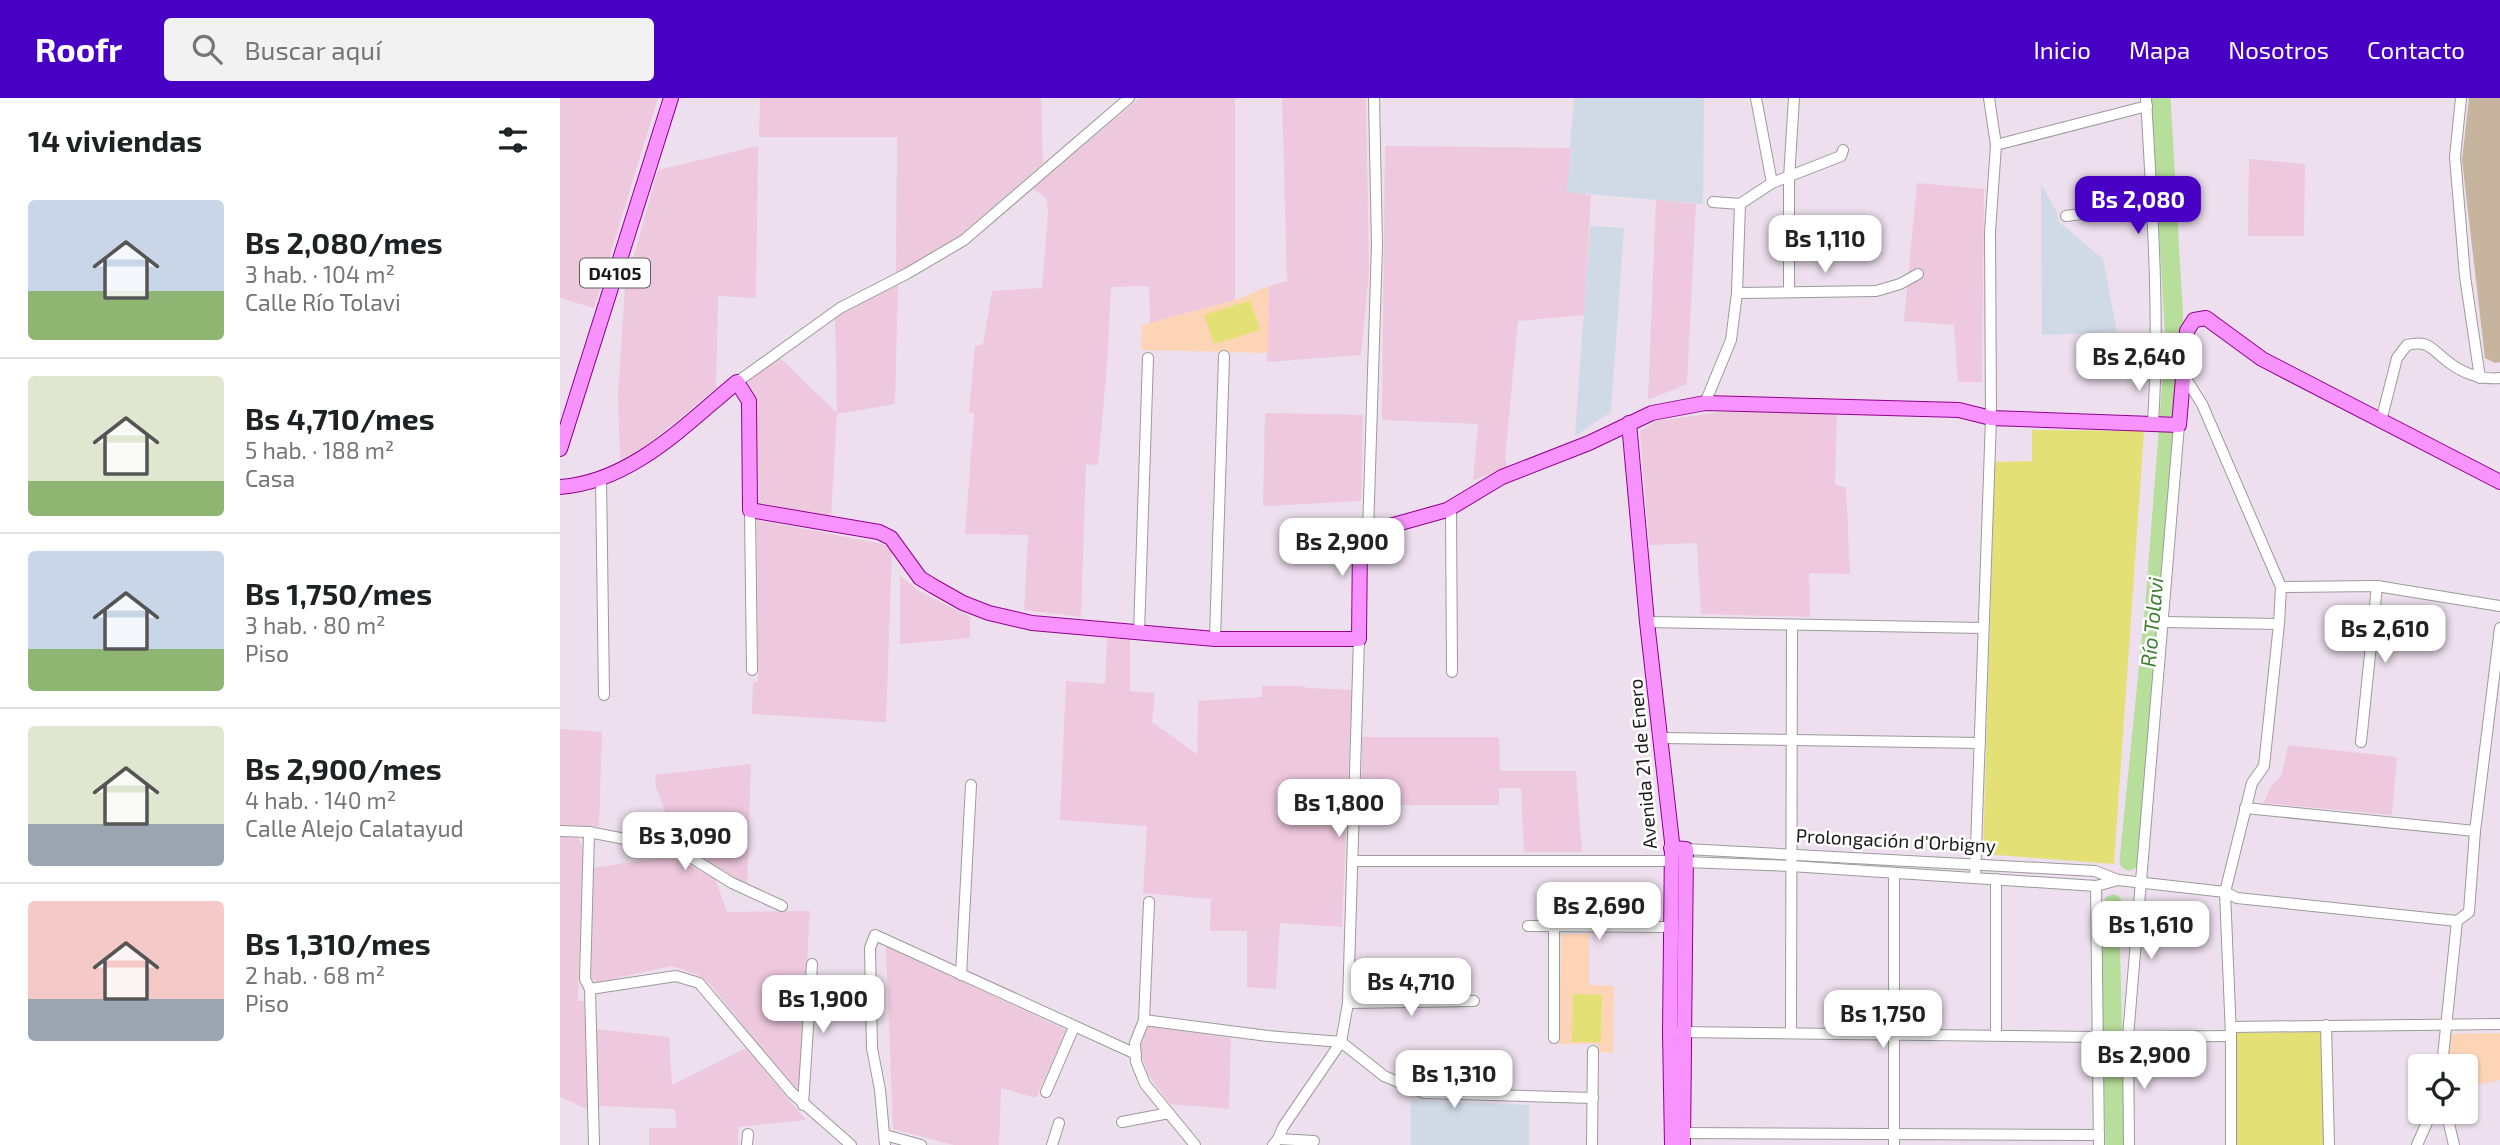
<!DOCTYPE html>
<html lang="es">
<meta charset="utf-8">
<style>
body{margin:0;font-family:"Exo 2",sans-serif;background:#f2f2f2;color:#202124;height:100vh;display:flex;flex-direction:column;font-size:26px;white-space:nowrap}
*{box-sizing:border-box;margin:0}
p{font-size:23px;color:#757577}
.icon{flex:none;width:38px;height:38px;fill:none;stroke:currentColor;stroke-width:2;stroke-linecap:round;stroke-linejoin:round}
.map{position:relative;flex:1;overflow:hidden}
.side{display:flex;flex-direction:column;background:#fff;width:560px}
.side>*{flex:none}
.fabs{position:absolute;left:1848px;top:956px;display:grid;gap:14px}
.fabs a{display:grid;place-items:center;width:70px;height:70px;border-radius:7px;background:#fff;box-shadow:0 2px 5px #0004;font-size:35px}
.price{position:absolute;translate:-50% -60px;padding:0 16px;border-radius:14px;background:#fff;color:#222;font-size:23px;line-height:46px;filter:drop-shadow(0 2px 4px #0008)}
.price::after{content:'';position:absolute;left:50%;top:42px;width:21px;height:16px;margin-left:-10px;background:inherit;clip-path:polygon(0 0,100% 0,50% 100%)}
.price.selected{background:#4800c5;color:#fff}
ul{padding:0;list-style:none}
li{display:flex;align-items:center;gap:21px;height:175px;padding:0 28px}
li+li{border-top:2px solid #e0e0e0}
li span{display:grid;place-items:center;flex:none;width:196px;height:140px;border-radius:7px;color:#555}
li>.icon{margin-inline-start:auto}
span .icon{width:84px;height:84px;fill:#fffc;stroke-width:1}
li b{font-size:30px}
h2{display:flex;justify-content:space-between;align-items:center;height:84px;padding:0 28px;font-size:30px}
header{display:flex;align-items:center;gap:42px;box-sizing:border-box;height:98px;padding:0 35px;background:#4800c5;color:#fff}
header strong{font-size:33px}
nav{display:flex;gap:38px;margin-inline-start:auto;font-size:24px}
.search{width:490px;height:63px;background:#f2f2f2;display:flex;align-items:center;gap:18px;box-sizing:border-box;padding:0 24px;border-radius:7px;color:#757577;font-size:26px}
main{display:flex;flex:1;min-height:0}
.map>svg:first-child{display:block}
.industrial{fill:#d0dae7}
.farmland{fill:#eec8dd}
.cemetery{fill:#c7b49e}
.park{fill:#fdd5b6}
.pitch{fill:#e3e076}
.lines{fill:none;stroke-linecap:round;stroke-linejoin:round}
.river{stroke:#b7de9b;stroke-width:19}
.minor-casing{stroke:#9b9b9b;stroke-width:12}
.major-casing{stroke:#91008c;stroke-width:16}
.minor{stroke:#fff;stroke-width:10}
.major{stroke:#f892ff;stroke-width:14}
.labels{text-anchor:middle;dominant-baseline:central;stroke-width:5;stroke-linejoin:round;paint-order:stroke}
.shield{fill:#fff;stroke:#5f5f5f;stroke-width:2}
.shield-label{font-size:18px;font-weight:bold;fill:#1a1a1a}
.street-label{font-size:19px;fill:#1a1a1a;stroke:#fff}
.water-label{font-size:21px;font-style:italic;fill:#3e8033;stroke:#fff}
</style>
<header>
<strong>Roofr</strong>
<div class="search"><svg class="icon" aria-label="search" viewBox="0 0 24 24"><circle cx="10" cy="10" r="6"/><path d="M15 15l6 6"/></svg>Buscar aquí</div>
<nav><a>Inicio</a><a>Mapa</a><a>Nosotros</a><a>Contacto</a></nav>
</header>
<main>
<section class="side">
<h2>14 viviendas<svg class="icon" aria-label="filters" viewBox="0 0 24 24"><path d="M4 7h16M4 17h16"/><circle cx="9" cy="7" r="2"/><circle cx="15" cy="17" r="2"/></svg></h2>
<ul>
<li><span style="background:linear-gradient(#c9d6e8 65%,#8fb573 0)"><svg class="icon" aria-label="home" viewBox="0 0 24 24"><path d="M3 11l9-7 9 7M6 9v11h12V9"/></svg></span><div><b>Bs 2,080/mes</b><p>3 hab. · 104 m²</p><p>Calle Río Tolavi</p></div></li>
<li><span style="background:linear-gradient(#dfe7d0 75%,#8fb573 0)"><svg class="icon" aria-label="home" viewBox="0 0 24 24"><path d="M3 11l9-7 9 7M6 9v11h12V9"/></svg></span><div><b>Bs 4,710/mes</b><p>5 hab. · 188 m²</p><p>Casa</p></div></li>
<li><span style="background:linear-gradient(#c9d6e8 70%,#8fb573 0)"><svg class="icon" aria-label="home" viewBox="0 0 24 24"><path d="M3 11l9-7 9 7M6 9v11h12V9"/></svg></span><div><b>Bs 1,750/mes</b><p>3 hab. · 80 m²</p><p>Piso</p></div></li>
<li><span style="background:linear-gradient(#dfe7d0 70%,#9aa5b1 0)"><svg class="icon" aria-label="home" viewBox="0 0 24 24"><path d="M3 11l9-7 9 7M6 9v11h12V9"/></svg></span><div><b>Bs 2,900/mes</b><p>4 hab. · 140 m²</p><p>Calle Alejo Calatayud</p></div></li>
<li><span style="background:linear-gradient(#f6c9c9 70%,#9aa5b1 0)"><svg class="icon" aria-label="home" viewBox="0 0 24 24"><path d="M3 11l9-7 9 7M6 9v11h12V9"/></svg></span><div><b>Bs 1,310/mes</b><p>2 hab. · 68 m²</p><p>Piso</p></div></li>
</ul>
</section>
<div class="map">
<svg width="1940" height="1047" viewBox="0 0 1940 1047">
<rect width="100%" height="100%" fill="#eddfed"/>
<!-- industrial -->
<g class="industrial">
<path d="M 1014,0 L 1144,0 L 1143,106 L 1006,94 Z"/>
<path d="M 1481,86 L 1496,112 L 1499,124 L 1543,161 L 1557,234 L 1482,237 Z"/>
<path d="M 1030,128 L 1064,130 L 1051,314 L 1015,338 Z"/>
<path d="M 851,1002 L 969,1007 L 969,1047 L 851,1047 Z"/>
</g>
<!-- farmland -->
<g class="farmland">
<path d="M 0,0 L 98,0 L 34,210 L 0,200 Z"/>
<path d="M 200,0 L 481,0 L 483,65 L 388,148 L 336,176 L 337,39 L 199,39 Z"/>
<path d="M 580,0 L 675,0 L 675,202 L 590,225 L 589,188 L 551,189 L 547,268 L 538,367 L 526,366 L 521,519 L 464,512 L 468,437 L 405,436 L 414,316 L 409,314 L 415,248 L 423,246 L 432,193 L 482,190 L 488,115 L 486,100 L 472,90 Z"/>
<path d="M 722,0 L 806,0 L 809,174 L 801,257 L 707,264 L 709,188 L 727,183 Z"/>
<path d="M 198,48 L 196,200 L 158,198 L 156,290 L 73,359 L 60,362 L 58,295 L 65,189 L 98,72 Z"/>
<path d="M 825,48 L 1011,50 L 1007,94 L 1031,97 L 1024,217 L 958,223 L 945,361 L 948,370 L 913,382 L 918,326 L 822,322 Z"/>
<path d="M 1689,61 L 1745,66 L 1744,138 L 1688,138 Z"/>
<path d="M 1357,85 L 1424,91 L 1422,284 L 1398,284 L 1394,227 L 1344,223 Z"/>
<path d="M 1096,102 L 1136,106 L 1127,286 L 1088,302 Z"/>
<path d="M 338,184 L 335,306 L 277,316 L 271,419 L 195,404 L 195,297 L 186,280 L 218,258 L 277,315 L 275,219 Z"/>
<path d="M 1162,314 L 1277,315 L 1275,387 L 1286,389 L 1290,476 L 1249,475 L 1250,519 L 1141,516 L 1137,445 L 1089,447 L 1080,333 L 1096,323 Z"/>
<path d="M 705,315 L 803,317 L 801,403 L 703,408 Z"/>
<path d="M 197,422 L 319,445 L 332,451 L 326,624 L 192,616 L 193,585 L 198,583 Z"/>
<path d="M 340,478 L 359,493 L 410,519 L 410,540 L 340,546 Z"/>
<path d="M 547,540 L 570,542 L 570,593 L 595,595 L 592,624 L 637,656 L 638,603 L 702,599 L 702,588 L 742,588 L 748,590 L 792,592 L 782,829 L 720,825 L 716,891 L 687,889 L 687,833 L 650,833 L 651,801 L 583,795 L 587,728 L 500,722 L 506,583 L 545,586 Z"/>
<path d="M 0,631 L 42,634 L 39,728 L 0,728 Z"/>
<path d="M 802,639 L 939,639 L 940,673 L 1016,673 L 1022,754 L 964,754 L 961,690 L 939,690 L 939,707 L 802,707 Z"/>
<path d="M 1728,647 L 1837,659 L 1832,717 L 1704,705 L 1710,690 L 1722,677 Z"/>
<path d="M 191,666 L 187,787 L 116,743 L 96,689 L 95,677 Z"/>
<path d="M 0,737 L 15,737 L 23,748 L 18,903 L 24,903 L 29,1012 L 0,999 Z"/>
<path d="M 110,758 L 155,780 L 167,814 L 250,813 L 239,996 L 150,886 L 138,877 L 112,868 L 38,884 L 31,881 L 33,770 Z"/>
<path d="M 326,848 L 506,932 L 476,1000 L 441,990 L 439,1047 L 394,1047 L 333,1031 Z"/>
<path d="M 588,928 L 671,940 L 669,1011 L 610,1006 L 587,975 L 581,956 L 581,948 Z"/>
<path d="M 36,931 L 109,939 L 112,987 L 186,950 L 246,1022 L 178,1029 L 178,1047 L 89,1047 L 89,1030 L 116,1030 L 115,1011 L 39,1008 Z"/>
</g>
<!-- cemetery -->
<path class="cemetery" d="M 1909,0 L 1940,0 L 1940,264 L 1935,265 L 1925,260 L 1902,62 Z"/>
<!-- park -->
<g class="park">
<path d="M 709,188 L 708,255 L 581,252 L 582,227 L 675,202 Z"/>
<path d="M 1001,836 L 1029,836 L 1029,887 L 1054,888 L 1053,955 L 1038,954 L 1038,946 L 999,946 Z"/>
<path d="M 1940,935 L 1940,982 L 1906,989 L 1906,968 L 1888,968 L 1890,936 Z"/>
</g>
<!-- pitch -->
<g class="pitch">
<path d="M 690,202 L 700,232 L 654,246 L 644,217 Z"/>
<path d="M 1472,332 L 1584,333 L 1554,766 L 1423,756 L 1435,364 L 1472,363 Z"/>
<path d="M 1013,896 L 1042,897 L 1041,944 L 1012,944 Z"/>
<path d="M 1762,934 L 1763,1047 L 1677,1047 L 1676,935 Z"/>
</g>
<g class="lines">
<!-- river -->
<g class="river">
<path d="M 1601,0 L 1615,245"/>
<path d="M 1569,763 L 1595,504 L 1612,284"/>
<path d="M 1553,806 L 1550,825 L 1555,1047"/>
</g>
<defs>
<g id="minor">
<path d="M 1196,0 L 1212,85"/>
<path d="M 1586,0 C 1592,108 1600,217 1593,325"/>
<path d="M 1901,0 L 1895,59 L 1905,178 L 1920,280"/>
<path d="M 1436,47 L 1587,8"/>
<path d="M 1153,104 L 1180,106 L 1212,85 L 1281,58 L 1283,52"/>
<path d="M 1506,118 L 1593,106"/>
<path d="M 1229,193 L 1229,80 L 1234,0"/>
<path d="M 1177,195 L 1316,193 L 1340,186 L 1358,176"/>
<path d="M 1597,267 L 1625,268"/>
<path d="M 1624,278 L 1642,306 L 1721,489 L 1817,488 L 1940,508"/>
<path d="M 177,284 L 280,210 L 348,175 L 404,142 L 569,0"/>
<path d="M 1145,305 L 1171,242 L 1177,195 L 1180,106"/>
<path d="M 1821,323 L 1837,260 L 1847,247 C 1869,242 1870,250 1887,263 C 1902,275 1921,282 1940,280"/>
<path d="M 41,380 L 44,597"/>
<path d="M 891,410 L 892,574"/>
<path d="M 190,412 L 192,572"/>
<path d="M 808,434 L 817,148 L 814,0"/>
<path d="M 1087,524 L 1423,530"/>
<path d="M 1603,524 L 1719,526"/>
<path d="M 579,535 L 588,260"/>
<path d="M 655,541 L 664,258"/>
<path d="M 1102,640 L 1420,645"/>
<path d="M 1801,644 L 1817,488"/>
<path d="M 1685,710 L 1915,733"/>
<path d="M 0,733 L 29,734 L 111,750 L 127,757 L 172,785 L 222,808"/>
<path d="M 29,734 L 25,881 L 30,891 L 34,1047"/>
<path d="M 1126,751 L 1535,773 L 1558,782 L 1665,794 L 1677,800 L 1897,823"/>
<path d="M 794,763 L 1110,763"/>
<path d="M 1125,764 L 1231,768 L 1536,788 L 1558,782"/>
<path d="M 1415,779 L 1431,320 L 1430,134 L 1436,47 L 1429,0"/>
<path d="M 1536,788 L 1539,1047"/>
<path d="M 589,804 L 584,922 L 575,945 L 576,964 L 585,986 L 635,1047"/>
<path d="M 968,828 L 1110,829"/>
<path d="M 994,828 L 994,940"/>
<path d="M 401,877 L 411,687"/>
<path d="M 30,891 L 116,878 L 139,885 L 232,995 L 291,1047"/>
<path d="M 788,905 L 914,903"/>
<path d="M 584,922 L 708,938 L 781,944 L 824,978 L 864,995 L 1033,1000"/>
<path d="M 1766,927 L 1769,1047"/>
<path d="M 1671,929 L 1940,926"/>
<path d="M 1119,934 L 1537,939"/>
<path d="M 1231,935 L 1232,528"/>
<path d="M 1436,937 L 1436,781"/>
<path d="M 1568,939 L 1671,938"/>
<path d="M 1882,968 L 1897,823 L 1909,814 L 1915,733 L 1940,530"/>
<path d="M 486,994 L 514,929"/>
<path d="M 243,1007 L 252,866"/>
<path d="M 1886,1013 L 1894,1047"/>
<path d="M 562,1024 L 609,1015"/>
<path d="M 1118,1035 L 1539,1037"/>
<path d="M 325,1037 L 361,1047"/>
<path d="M 718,1041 L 754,1043"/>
<path d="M 187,1047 L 188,1036"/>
<path d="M 325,1047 L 320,992 L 312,950 L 310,850 L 315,837 L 576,956"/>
<path d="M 492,1047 L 499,1025"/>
<path d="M 713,1047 L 718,1041 L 723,1029 L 781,944 L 788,905 L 799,541"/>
<path d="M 1032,1047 L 1033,953"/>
<path d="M 1334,1047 L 1334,775"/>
<path d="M 1569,1047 L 1568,939 L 1619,327"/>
<path d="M 1671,1047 L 1671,938 L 1665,794 L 1692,685 L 1704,668 L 1719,526 L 1721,489"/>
<path d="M 1857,1047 L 1872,1013"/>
</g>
<g id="major">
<path d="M 1069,325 L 1087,524 L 1112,744 L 1110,934 L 1112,1047"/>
<path d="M 0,351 L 111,0"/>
<path d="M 0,389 C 71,384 125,327 177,284 L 189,303 L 190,412 L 319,434 L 331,440 L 360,480 L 373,488 L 403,505 L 429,515 L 472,525 L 655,541 L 799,541 L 800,444 L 808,434 L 887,412 L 942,379 L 1029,345 L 1092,315 L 1145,305 L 1399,312 L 1431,320 L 1619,327 L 1627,233 L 1634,222 L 1646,220 L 1702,261 L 1940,384"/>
<path d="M 1111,750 L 1126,751 L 1123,1047"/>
</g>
</defs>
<!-- minor casing -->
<use href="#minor" class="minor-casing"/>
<!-- major casing -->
<use href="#major" class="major-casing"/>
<!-- minor -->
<use href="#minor" class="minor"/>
<!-- major -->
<use href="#major" class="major"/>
</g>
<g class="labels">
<!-- shield labels -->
<rect class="shield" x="20" y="160.5" width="70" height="29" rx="5"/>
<g class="shield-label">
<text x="55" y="175">D4105</text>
</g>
<!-- street labels -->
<g class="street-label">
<text transform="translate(1082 666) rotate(-95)">Avenida 21 de Enero</text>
<text transform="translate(1336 742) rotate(3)">Prolongación d'Orbigny</text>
</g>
<!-- water labels -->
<g class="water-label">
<text transform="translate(1591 524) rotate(-85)">Río Tolavi</text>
</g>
</g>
</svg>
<div class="fabs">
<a><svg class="icon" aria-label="locate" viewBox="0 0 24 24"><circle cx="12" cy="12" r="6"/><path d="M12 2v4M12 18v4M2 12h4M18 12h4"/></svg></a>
</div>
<b class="price selected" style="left:1578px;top:138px">Bs 2,080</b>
<b class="price" style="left:1265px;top:177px">Bs 1,110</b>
<b class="price" style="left:1579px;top:295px">Bs 2,640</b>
<b class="price" style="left:782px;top:480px">Bs 2,900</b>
<b class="price" style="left:1825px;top:567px">Bs 2,610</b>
<b class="price" style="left:779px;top:741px">Bs 1,800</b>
<b class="price" style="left:125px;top:774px">Bs 3,090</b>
<b class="price" style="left:1039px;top:844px">Bs 2,690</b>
<b class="price" style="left:1591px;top:863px">Bs 1,610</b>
<b class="price" style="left:851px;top:920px">Bs 4,710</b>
<b class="price" style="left:263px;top:937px">Bs 1,900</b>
<b class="price" style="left:1323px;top:952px">Bs 1,750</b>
<b class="price" style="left:1584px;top:993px">Bs 2,900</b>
<b class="price" style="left:894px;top:1012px">Bs 1,310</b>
</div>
</main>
